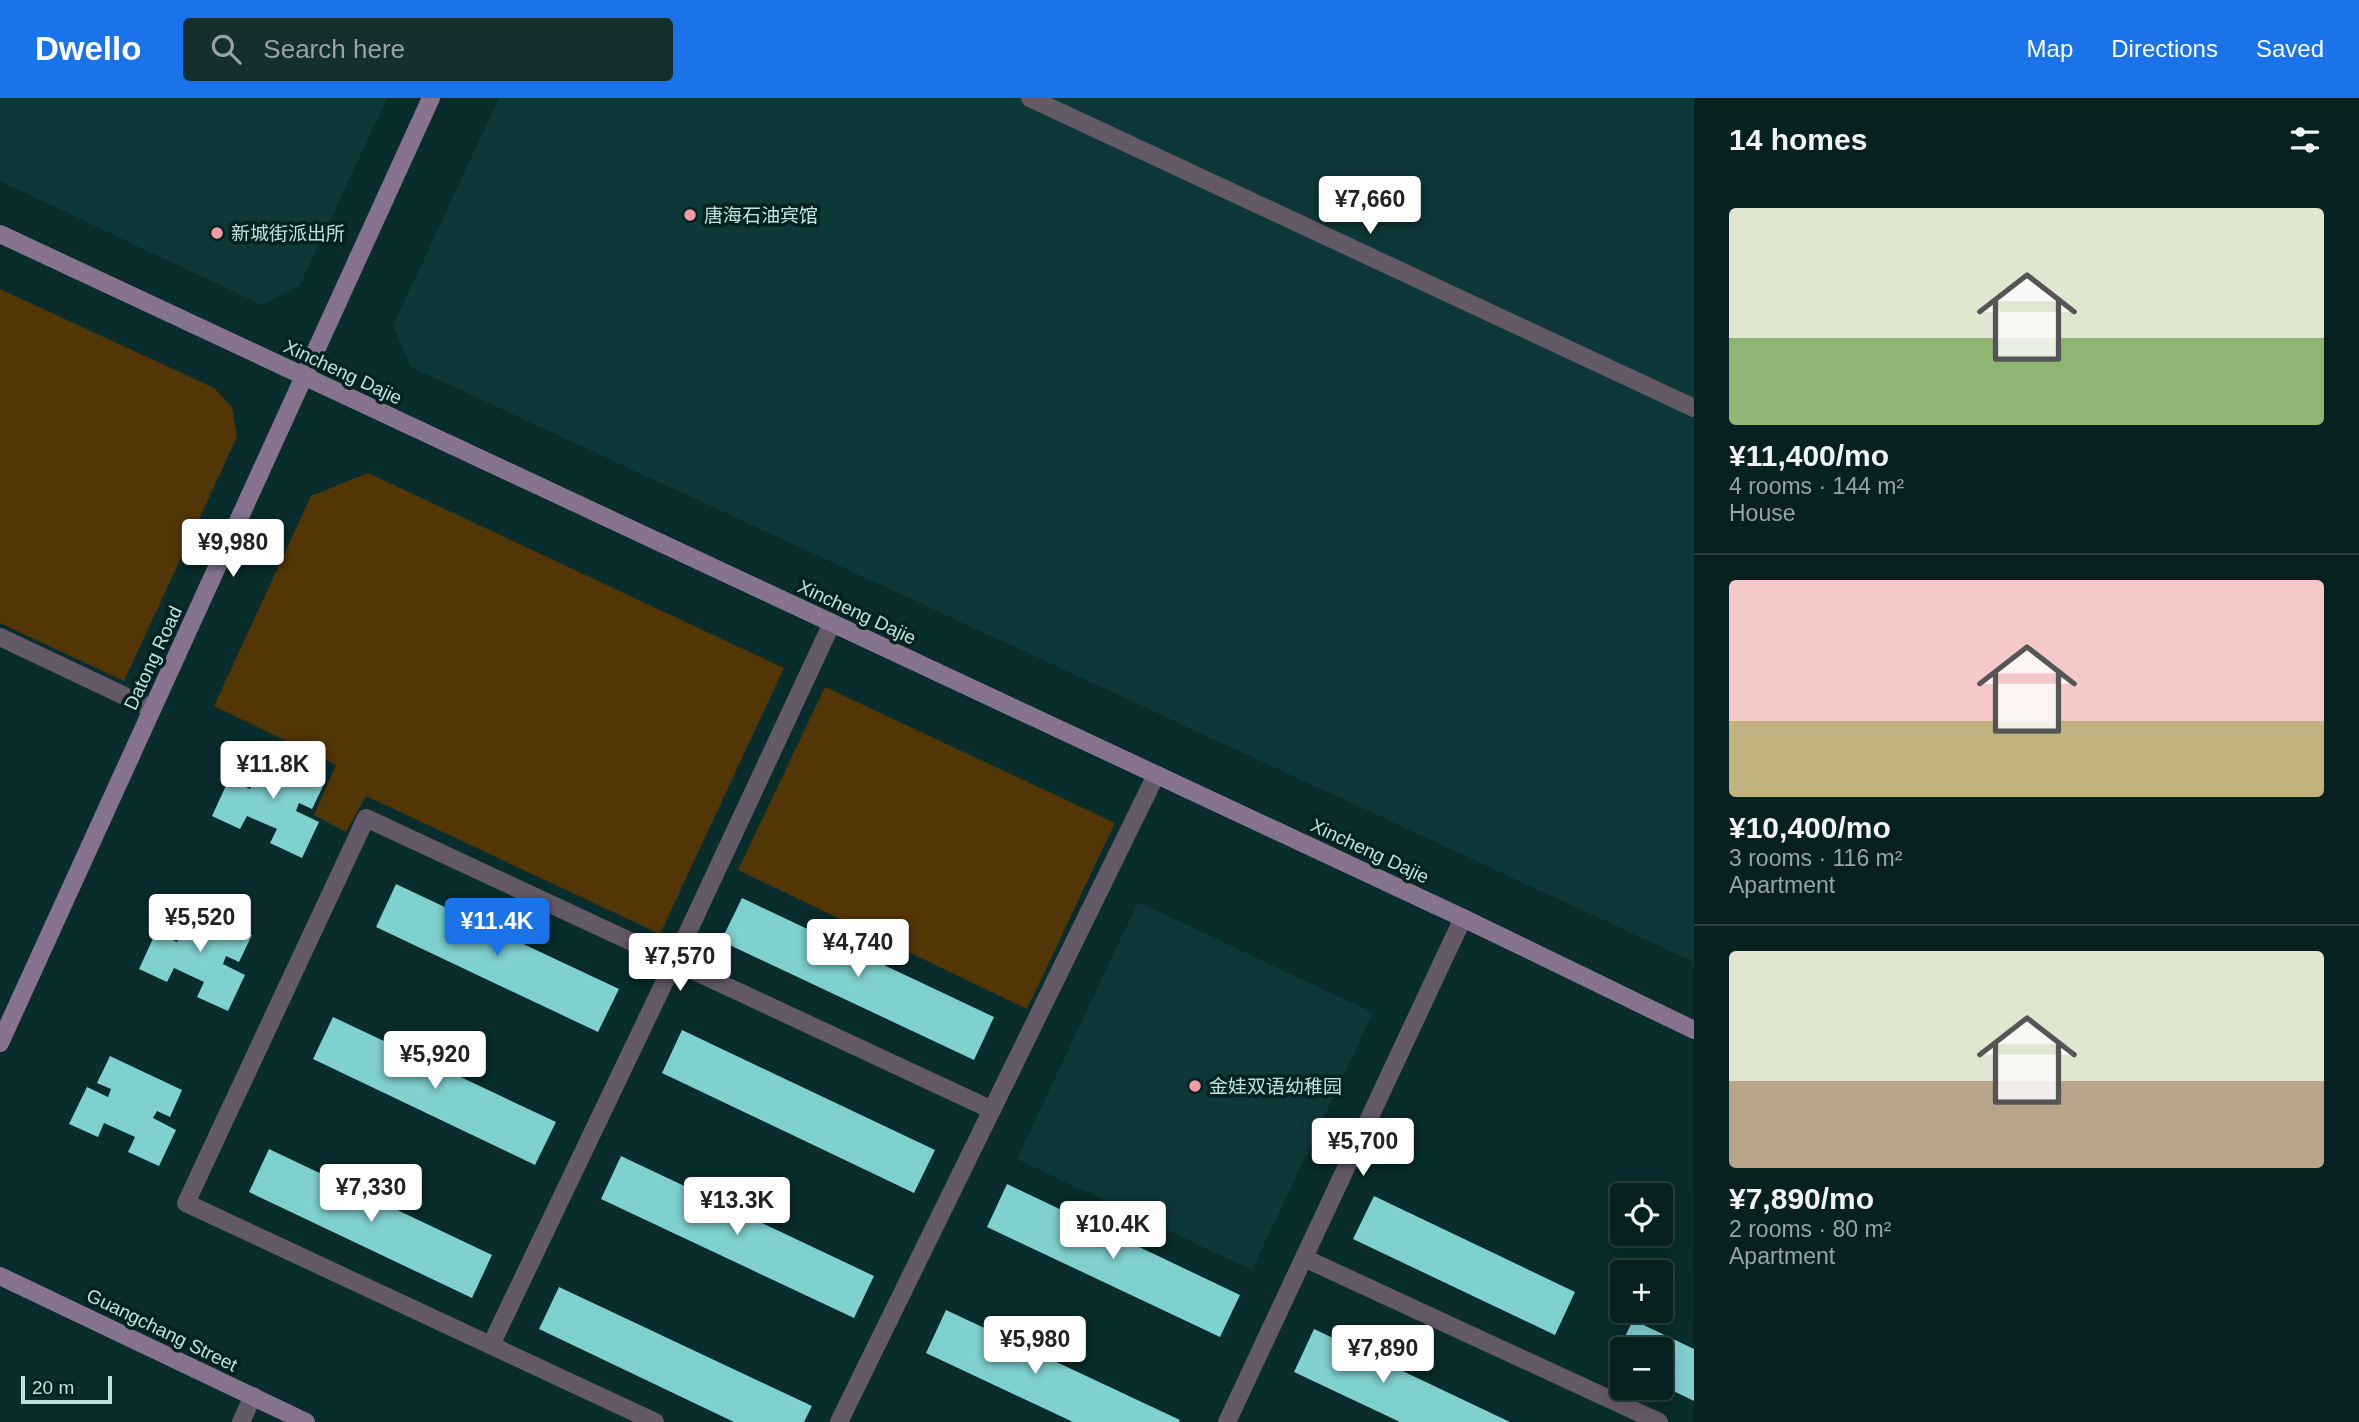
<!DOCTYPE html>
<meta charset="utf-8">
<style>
body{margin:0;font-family:Helvetica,"Noto Sans SC",sans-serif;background:#152e2e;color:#f1f3f6;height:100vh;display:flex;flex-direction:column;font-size:26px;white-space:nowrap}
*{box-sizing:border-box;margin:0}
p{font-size:23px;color:#98a3a5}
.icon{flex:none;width:38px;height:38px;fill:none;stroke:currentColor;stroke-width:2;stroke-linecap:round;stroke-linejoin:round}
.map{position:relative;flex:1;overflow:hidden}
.sheet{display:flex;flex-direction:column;background:#072121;width:665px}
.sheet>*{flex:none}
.buttons{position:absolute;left:1610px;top:1085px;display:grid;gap:14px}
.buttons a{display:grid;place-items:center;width:63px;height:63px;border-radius:7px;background:#072121;box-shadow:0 4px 18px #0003,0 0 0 2px #283e3f;font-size:35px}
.scale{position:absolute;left:21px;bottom:18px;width:91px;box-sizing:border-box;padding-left:7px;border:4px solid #c1e0df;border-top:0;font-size:19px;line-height:24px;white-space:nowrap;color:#c1e0df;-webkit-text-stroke:5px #002322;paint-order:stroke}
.price{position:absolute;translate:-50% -60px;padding:0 16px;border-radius:7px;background:#fff;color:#222;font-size:23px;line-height:46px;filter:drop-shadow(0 2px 4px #0008)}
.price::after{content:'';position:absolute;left:50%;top:42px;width:21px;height:16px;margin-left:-10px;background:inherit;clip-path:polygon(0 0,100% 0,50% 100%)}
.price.on{background:#1a73e8;color:#fff}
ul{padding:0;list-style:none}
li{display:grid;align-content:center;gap:14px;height:371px;padding:0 35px}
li+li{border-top:2px solid #283e3f}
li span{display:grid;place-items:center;height:217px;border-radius:7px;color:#555}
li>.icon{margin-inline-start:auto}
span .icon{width:126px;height:126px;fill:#fffc;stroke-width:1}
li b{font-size:30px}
h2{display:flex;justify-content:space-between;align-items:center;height:84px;padding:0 35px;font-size:30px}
header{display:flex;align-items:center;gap:42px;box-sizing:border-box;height:98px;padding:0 35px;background:#1a73e8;color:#fff}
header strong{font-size:33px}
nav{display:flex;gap:38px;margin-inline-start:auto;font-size:24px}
.search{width:490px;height:63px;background:#152e2e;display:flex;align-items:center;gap:18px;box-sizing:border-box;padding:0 24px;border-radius:7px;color:#98a3a5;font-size:26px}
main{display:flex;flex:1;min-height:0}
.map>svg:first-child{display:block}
.built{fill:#0e3838}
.green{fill:#533605}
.building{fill:#7fd1d0}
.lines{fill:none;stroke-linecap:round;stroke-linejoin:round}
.lane{stroke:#645969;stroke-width:18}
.street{stroke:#645969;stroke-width:18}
.secondary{stroke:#86748f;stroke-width:18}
.poi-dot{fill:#f49aa2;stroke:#002322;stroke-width:2.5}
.labels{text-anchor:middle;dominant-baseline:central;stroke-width:7;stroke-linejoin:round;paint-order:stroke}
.poi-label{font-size:19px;fill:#c1e0df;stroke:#002322;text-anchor:start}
.street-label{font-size:19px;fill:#c1e0df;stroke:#002322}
</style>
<header>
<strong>Dwello</strong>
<div class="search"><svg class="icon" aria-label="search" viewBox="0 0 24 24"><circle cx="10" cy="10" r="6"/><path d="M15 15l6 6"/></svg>Search here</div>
<nav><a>Map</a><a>Directions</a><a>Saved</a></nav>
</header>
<main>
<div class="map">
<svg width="1694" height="1324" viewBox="0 0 1694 1324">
<rect width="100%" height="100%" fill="#092c2c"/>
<!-- built -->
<g class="built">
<path d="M 0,0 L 387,0 L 300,187 L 262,207 L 0,83 Z"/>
<path d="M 499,0 L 1694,0 L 1694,864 L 411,269 L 393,228 Z"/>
<path d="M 1138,804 L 1373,915 L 1252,1172 L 1017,1061 Z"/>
</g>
<!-- green -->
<g class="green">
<path d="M 0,191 L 214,290 L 232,309 L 237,339 L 124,583 L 0,525 Z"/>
<path d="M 368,375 L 784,570 L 660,836 L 366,698 L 346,734 L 314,717 L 336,667 L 214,608 L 311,398 Z"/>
<path d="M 825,589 L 1115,725 L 1027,911 L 738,772 Z"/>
</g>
<!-- building -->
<g class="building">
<path d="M 253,650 L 325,684 L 312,711 L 299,705 L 296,713 L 319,724 L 302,760 L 270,745 L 277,731 L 247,718 L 240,731 L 212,718 L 229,681 L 250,691 L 254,684 L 240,677 Z"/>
<path d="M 396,786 L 619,891 L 598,934 L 376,829 Z"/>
<path d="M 742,800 L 994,919 L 974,962 L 721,843 Z"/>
<path d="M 179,803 L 252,837 L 239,864 L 226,858 L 223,866 L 245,877 L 228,913 L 197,899 L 204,884 L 174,870 L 167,884 L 139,871 L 156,834 L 177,844 L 181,837 L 167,830 Z"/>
<path d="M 333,919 L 556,1024 L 535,1067 L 313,961 Z"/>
<path d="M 682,932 L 935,1052 L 914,1095 L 662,975 Z"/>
<path d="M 110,958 L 182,992 L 170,1019 L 157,1013 L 153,1020 L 176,1032 L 159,1068 L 128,1054 L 135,1039 L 104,1025 L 98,1039 L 69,1026 L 87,989 L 108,999 L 111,991 L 97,985 Z"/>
<path d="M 269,1051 L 492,1157 L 472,1200 L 249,1094 Z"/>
<path d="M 621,1058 L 874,1178 L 854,1220 L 601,1101 Z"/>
<path d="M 1007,1086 L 1240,1197 L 1220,1239 L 987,1129 Z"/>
<path d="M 1374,1098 L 1575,1194 L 1555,1237 L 1353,1141 Z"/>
<path d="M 559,1189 L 812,1308 L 804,1324 L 734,1324 L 539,1231 Z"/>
<path d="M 946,1212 L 1180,1322 L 1179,1324 L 1073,1324 L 926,1255 Z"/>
<path d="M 1633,1222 L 1694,1251 L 1694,1303 L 1661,1287 L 1661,1251 L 1622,1251 L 1622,1269 L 1613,1264 Z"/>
<path d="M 1314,1231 L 1510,1324 L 1400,1324 L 1294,1274 Z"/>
</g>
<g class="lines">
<!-- lane -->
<path class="lane" d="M 241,1324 L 253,1298"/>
<!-- street -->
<g class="street">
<path d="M 1030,0 L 1694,310"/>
<path d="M 0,539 L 152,611"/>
<path d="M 1304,1160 L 1659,1324"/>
<path d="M 491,1247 L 674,864 L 832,525"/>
<path d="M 655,1324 L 186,1105 L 366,720 L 992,1012"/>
<path d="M 839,1324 L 1156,677"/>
<path d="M 1227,1324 L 1463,820"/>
</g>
<!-- secondary -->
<g class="secondary">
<path d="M 0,136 L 1463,820 L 1694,932"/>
<path d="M 0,945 L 431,0"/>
<path d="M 0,1178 L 306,1324"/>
</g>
</g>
<!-- markers -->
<g class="poi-dot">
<circle cx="690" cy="117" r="7"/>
<circle cx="217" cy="135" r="7"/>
<circle cx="1195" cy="988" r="7"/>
</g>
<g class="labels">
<!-- poi labels -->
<g class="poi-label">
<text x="704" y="117">唐海石油宾馆</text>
<text x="231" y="135">新城街派出所</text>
<text x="1209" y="988">金娃双语幼稚园</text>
</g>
<!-- street labels -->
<g class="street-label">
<text transform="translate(343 274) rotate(25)">Xincheng Dajie</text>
<text transform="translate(857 514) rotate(25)">Xincheng Dajie</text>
<text transform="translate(153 560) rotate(-65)">Datong Road</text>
<text transform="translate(1370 753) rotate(25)">Xincheng Dajie</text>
<text transform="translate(162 1232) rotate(26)">Guangchang Street</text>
</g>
</g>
</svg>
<div class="buttons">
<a><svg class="icon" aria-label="locate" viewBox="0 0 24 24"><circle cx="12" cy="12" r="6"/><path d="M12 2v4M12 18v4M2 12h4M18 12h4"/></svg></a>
<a>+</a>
<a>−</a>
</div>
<div class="scale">20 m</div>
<b class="price" style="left:1370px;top:138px">¥7,660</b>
<b class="price" style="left:233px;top:481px">¥9,980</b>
<b class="price" style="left:273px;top:703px">¥11.8K</b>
<b class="price" style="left:200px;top:856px">¥5,520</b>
<b class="price on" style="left:497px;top:860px">¥11.4K</b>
<b class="price" style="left:858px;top:881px">¥4,740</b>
<b class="price" style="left:680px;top:895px">¥7,570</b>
<b class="price" style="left:435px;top:993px">¥5,920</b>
<b class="price" style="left:1363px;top:1080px">¥5,700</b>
<b class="price" style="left:371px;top:1126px">¥7,330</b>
<b class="price" style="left:737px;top:1139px">¥13.3K</b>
<b class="price" style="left:1113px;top:1163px">¥10.4K</b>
<b class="price" style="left:1035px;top:1278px">¥5,980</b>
<b class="price" style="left:1383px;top:1287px">¥7,890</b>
</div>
<section class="sheet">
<h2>14 homes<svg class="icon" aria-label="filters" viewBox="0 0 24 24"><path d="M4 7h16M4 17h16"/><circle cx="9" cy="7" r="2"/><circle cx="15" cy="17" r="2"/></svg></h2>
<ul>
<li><span style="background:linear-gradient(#dfe7d0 60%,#8fb573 0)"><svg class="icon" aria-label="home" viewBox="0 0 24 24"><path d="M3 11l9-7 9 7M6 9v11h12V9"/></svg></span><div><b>¥11,400/mo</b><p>4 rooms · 144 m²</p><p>House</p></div></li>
<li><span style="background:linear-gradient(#f6c9c9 65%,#c2b280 0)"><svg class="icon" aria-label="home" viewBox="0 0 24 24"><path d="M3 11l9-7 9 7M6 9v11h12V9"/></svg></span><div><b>¥10,400/mo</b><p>3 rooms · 116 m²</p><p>Apartment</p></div></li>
<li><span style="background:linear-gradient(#dfe7d0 60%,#b9a48a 0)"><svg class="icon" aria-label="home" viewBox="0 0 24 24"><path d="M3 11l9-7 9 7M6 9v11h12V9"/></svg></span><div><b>¥7,890/mo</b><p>2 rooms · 80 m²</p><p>Apartment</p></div></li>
</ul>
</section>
</main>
